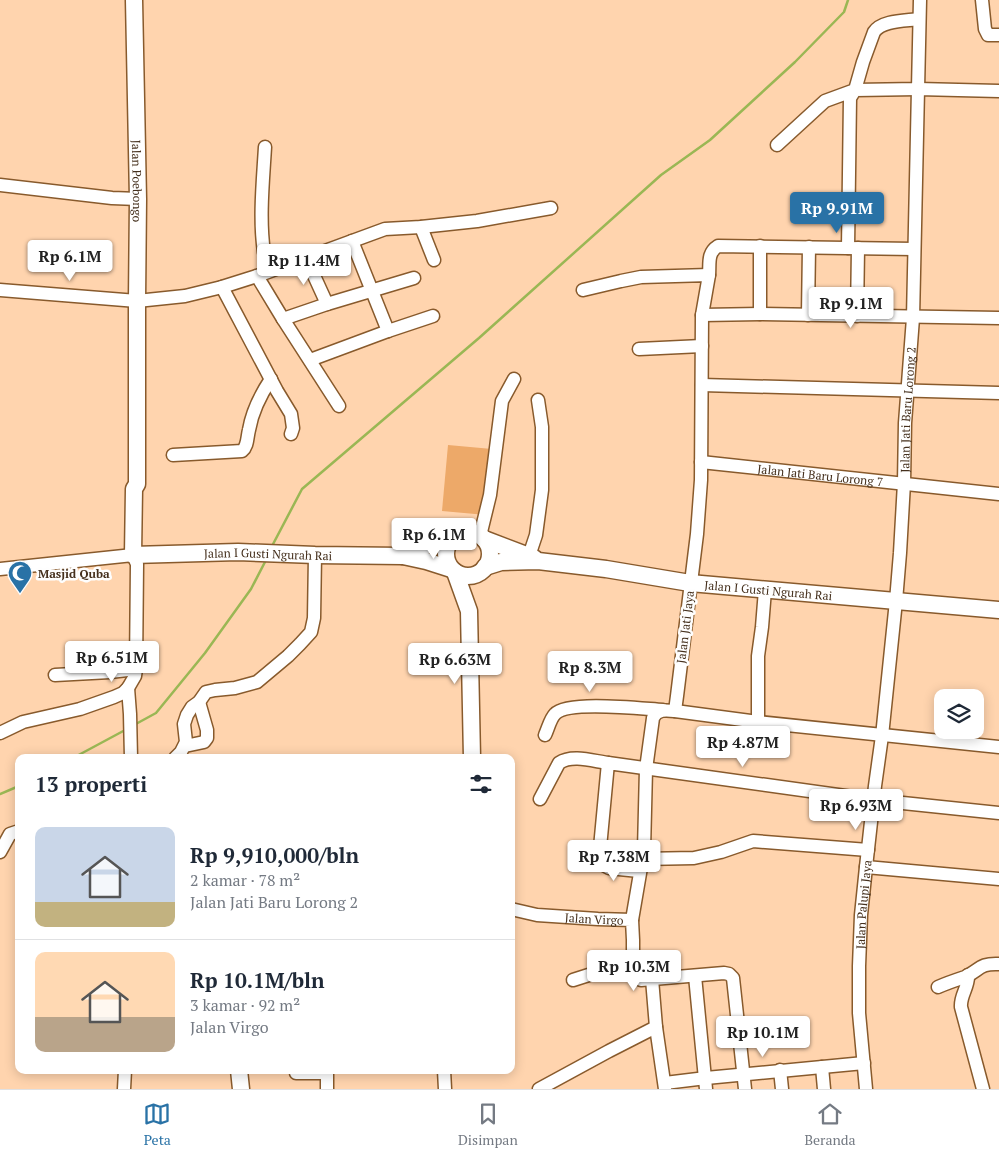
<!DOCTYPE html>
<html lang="id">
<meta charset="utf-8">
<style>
body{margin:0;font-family:"PT Serif",serif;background:#f6f6f7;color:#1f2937;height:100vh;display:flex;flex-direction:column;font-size:19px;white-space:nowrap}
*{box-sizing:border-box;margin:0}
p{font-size:16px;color:#747a83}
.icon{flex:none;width:28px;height:28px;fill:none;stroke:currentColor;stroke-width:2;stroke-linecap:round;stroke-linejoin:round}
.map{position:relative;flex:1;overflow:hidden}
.sheet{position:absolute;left:15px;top:754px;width:500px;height:320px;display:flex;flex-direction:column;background:#fff;border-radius:10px;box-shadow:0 2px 12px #0003}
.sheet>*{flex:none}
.fabs{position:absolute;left:934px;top:689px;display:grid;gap:10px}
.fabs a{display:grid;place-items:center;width:50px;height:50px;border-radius:10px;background:#fff;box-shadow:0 2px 12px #0003;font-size:25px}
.price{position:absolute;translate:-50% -42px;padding:0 11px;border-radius:5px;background:#fff;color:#222;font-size:16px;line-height:32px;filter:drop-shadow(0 1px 2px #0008)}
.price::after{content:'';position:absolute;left:50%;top:30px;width:15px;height:11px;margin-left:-8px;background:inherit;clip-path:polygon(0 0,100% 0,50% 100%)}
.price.selected{background:#2972a6;color:#fff}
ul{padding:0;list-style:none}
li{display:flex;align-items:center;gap:15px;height:125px;padding:0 20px}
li+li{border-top:1px solid #e0e1e3}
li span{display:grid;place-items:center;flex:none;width:140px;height:100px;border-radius:10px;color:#555}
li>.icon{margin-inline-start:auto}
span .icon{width:60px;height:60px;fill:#fffc;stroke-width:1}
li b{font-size:21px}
h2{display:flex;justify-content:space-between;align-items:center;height:60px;padding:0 20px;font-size:21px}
.tabs{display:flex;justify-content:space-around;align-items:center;height:70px;border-top:1px solid #e0e1e3;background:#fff;font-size:14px;color:#747a83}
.tabs a{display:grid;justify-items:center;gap:2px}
.tabs .selected{color:#2972a6}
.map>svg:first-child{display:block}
.green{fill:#eda969}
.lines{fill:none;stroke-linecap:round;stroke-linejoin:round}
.stream{stroke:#9ab754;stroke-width:2.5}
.minor-casing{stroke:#885a2c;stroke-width:15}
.major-casing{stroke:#885a2c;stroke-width:19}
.minor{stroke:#fff;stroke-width:12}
.major{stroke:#fff;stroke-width:16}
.labels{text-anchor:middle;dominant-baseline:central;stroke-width:5;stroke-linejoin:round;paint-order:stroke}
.street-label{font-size:12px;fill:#45301d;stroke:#fefefe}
.poi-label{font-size:12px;font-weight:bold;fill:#45301d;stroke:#fefefe;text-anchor:start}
</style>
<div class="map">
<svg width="999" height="1089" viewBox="0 0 999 1089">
<rect width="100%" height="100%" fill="#ffd4ae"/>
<!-- green -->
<path class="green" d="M 448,445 L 492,449 L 486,515 L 442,511 Z"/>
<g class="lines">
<!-- stream -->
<g class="stream">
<path d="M 271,548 L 302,489 L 479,338 L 661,175 L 710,140 L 795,62 L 844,12 L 848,0"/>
<path d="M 134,725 L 156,713 L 205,653 L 251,589 L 266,560"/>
<path d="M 73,758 L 127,729"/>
<path d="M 0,794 L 19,786"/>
</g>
<defs>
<g id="minor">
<path d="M 982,0 L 985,29 L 988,35 L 999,35"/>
<path d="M 777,145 L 825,101 L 855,90 L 863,62 L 874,32 C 882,20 906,21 919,19"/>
<path d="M 265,147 C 263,181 259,219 264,252 C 266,259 268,265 269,271"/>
<path d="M 0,185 L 112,198 L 138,199"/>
<path d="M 421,227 L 434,260"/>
<path d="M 352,241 L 388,331"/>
<path d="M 848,248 L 850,98 L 855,90 L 918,89 L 920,0"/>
<path d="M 306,258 L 327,304"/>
<path d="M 709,275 C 710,263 707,253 718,246 L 914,249"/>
<path d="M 257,276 L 283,319 L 339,406"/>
<path d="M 222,287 L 277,391 L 291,414 L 293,428 L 291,434"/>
<path d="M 0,290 L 137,301 L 185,296 L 222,287 L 257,276 L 385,229 L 421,227 L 477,221 L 551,208"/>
<path d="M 583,290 L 621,281 L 641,277 L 709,275 L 702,315 L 701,480 L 697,534 L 677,696 L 675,711 C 666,710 657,709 653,718 L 646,769 L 644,850 L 632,920"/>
<path d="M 760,314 L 760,246"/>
<path d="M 702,315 L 760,314 L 999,318"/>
<path d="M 808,315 L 809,247"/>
<path d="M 857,316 L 858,248"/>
<path d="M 283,319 L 327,304 L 414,278"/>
<path d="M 639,349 L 702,346"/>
<path d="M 310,360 L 388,331 L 433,316"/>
<path d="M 702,385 L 999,393"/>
<path d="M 173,455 L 242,451 C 248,446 247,437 249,430 C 252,412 261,394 271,379"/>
<path id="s1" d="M 701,462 L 999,494"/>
<path d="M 480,536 L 490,495 L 502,401 L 514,379"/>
<path d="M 529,556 L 536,535 L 542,490 L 542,427 L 538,400"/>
<path d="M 0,569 L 133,555 L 137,564 L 136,669 L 135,676 L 128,688 L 123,693 L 114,697 L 80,709 L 23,722 L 0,733"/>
<path d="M 55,675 L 110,672 L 136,669"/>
<path d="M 128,688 L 130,714 L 131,758"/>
<path d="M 675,711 L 758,722 L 999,747"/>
<path d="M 758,722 L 758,656 L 762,627 L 765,590"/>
<path d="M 545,735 C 548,729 550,719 555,714 C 568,700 644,709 663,710"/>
<path d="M 185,746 L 204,742 L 207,738 L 207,730 L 199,702"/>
<path d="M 175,758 L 181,752 L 186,742 L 184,724 L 187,715 L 192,707 L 199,702 L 206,692 L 215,690 L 235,688 L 257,682 L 288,656 L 300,644 L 311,632 L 314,618 L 315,555"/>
<path d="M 540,799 L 559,763 C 572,754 593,761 608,763"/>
<path d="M 0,852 L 10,834 L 19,831"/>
<path d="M 642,859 L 694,858 L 721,852 L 753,841 L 868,850"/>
<path d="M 866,867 L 999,879"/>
<path d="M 639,871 L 609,868 L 600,863 L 599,858 L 608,763 L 874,800 L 999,813"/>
<path id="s2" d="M 511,909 L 537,915 L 598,919 L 632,920 L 633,940 L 633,972 C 634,977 637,978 641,980 L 724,973 L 729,974 L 733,978 L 745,1089"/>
<path d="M 968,975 C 969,987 960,995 961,1007 L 983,1089"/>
<path d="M 695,976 L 706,1089"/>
<path d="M 652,979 L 656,1027 L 665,1089"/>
<path d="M 573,980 L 620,965 L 633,964"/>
<path d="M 938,987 C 947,983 956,980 965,977 C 980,970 979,963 999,964"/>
<path d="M 822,1067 L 824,1089"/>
<path d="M 296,1070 L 296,1073 L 327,1073 L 327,1089"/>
<path d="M 444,1070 L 445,1089"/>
<path d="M 780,1070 L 782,1089"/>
<path d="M 665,1083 L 706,1078 L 864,1063"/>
<path d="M 124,1089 L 125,1070"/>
<path d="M 539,1089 L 609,1051 L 656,1027"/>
<path id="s3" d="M 866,1089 L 859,1013 L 859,966 L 861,915 L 866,867 L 875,786 L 882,736 L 896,601 L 900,553 L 904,483 L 905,423 L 913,318 L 918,89 L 999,91"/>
</g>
<g id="major">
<path id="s4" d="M 134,0 L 138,199 L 137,301 L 137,484 L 134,489 L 133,555 L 238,552 L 315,555 L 403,556 L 426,561 L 451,569"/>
<circle cx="468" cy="554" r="22"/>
<path d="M 484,539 L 534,558"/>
<path d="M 403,556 L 415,550 L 453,537"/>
<path id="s5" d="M 485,567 L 501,562 L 538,561 L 606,569 L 690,583 L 999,610"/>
<path d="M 455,572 L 469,611 L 472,758"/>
<path d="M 239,1070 L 241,1089"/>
</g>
</defs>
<!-- minor casing -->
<use href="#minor" class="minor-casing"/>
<!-- major casing -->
<use href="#major" class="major-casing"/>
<!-- minor -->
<use href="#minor" class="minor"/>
<!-- major -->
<use href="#major" class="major"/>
</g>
<!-- icons -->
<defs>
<symbol id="mosque-pin" viewBox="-11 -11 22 30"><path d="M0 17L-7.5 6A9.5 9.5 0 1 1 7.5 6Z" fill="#2972a6" stroke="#fefefe"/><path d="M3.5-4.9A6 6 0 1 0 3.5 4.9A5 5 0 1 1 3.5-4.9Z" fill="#fff"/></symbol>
</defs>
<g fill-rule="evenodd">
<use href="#mosque-pin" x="6" y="559" width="28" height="38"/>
</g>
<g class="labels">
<!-- street labels -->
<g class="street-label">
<text stroke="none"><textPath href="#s4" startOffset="181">Jalan Poebongo</textPath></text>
<text stroke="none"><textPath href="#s3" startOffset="682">Jalan Jati Baru Lorong 2</textPath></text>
<text stroke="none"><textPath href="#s1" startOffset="120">Jalan Jati Baru Lorong 7</textPath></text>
<text stroke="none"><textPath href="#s4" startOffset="691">Jalan I Gusti Ngurah Rai</textPath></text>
<text stroke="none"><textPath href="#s5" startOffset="286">Jalan I Gusti Ngurah Rai</textPath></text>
<text transform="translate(685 627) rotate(-83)">Jalan Jati Jaya</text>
<text stroke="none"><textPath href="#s3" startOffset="185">Jalan Palupi Jaya</textPath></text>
<text stroke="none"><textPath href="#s2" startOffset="84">Jalan Virgo</textPath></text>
</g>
<!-- poi labels -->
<g class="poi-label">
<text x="38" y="573">Masjid Quba</text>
</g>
</g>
</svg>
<div class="fabs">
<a><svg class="icon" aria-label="layers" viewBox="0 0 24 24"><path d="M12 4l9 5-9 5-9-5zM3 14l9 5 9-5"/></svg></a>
</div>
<b class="price selected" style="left:837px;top:234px">Rp 9.91M</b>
<b class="price" style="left:70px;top:282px">Rp 6.1M</b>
<b class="price" style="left:304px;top:286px">Rp 11.4M</b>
<b class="price" style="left:851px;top:329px">Rp 9.1M</b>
<b class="price" style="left:434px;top:560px">Rp 6.1M</b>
<b class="price" style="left:112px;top:683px">Rp 6.51M</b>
<b class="price" style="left:455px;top:685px">Rp 6.63M</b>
<b class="price" style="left:590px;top:693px">Rp 8.3M</b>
<b class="price" style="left:743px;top:768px">Rp 4.87M</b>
<b class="price" style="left:856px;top:831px">Rp 6.93M</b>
<b class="price" style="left:614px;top:882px">Rp 7.38M</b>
<b class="price" style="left:634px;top:992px">Rp 10.3M</b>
<b class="price" style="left:763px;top:1058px">Rp 10.1M</b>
<section class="sheet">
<h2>13 properti<svg class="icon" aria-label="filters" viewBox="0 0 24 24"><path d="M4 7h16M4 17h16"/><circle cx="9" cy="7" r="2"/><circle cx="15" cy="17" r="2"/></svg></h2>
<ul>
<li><span style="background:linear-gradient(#c9d6e8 75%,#c2b280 0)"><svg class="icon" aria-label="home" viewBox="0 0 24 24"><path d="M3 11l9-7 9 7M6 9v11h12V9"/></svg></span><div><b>Rp 9,910,000/bln</b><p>2 kamar · 78 m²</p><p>Jalan Jati Baru Lorong 2</p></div></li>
<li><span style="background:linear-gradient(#ffd9b3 65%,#b9a48a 0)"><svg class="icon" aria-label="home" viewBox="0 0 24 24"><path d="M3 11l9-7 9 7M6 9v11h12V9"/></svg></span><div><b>Rp 10.1M/bln</b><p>3 kamar · 92 m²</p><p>Jalan Virgo</p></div></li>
</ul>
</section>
</div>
<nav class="tabs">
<a class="selected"><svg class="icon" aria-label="map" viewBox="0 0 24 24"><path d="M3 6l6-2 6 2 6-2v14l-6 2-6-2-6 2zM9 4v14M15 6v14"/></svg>Peta</a>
<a><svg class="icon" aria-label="saved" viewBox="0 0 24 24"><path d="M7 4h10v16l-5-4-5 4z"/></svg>Disimpan</a>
<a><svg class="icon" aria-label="home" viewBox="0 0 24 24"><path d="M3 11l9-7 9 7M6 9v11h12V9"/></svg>Beranda</a>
</nav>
